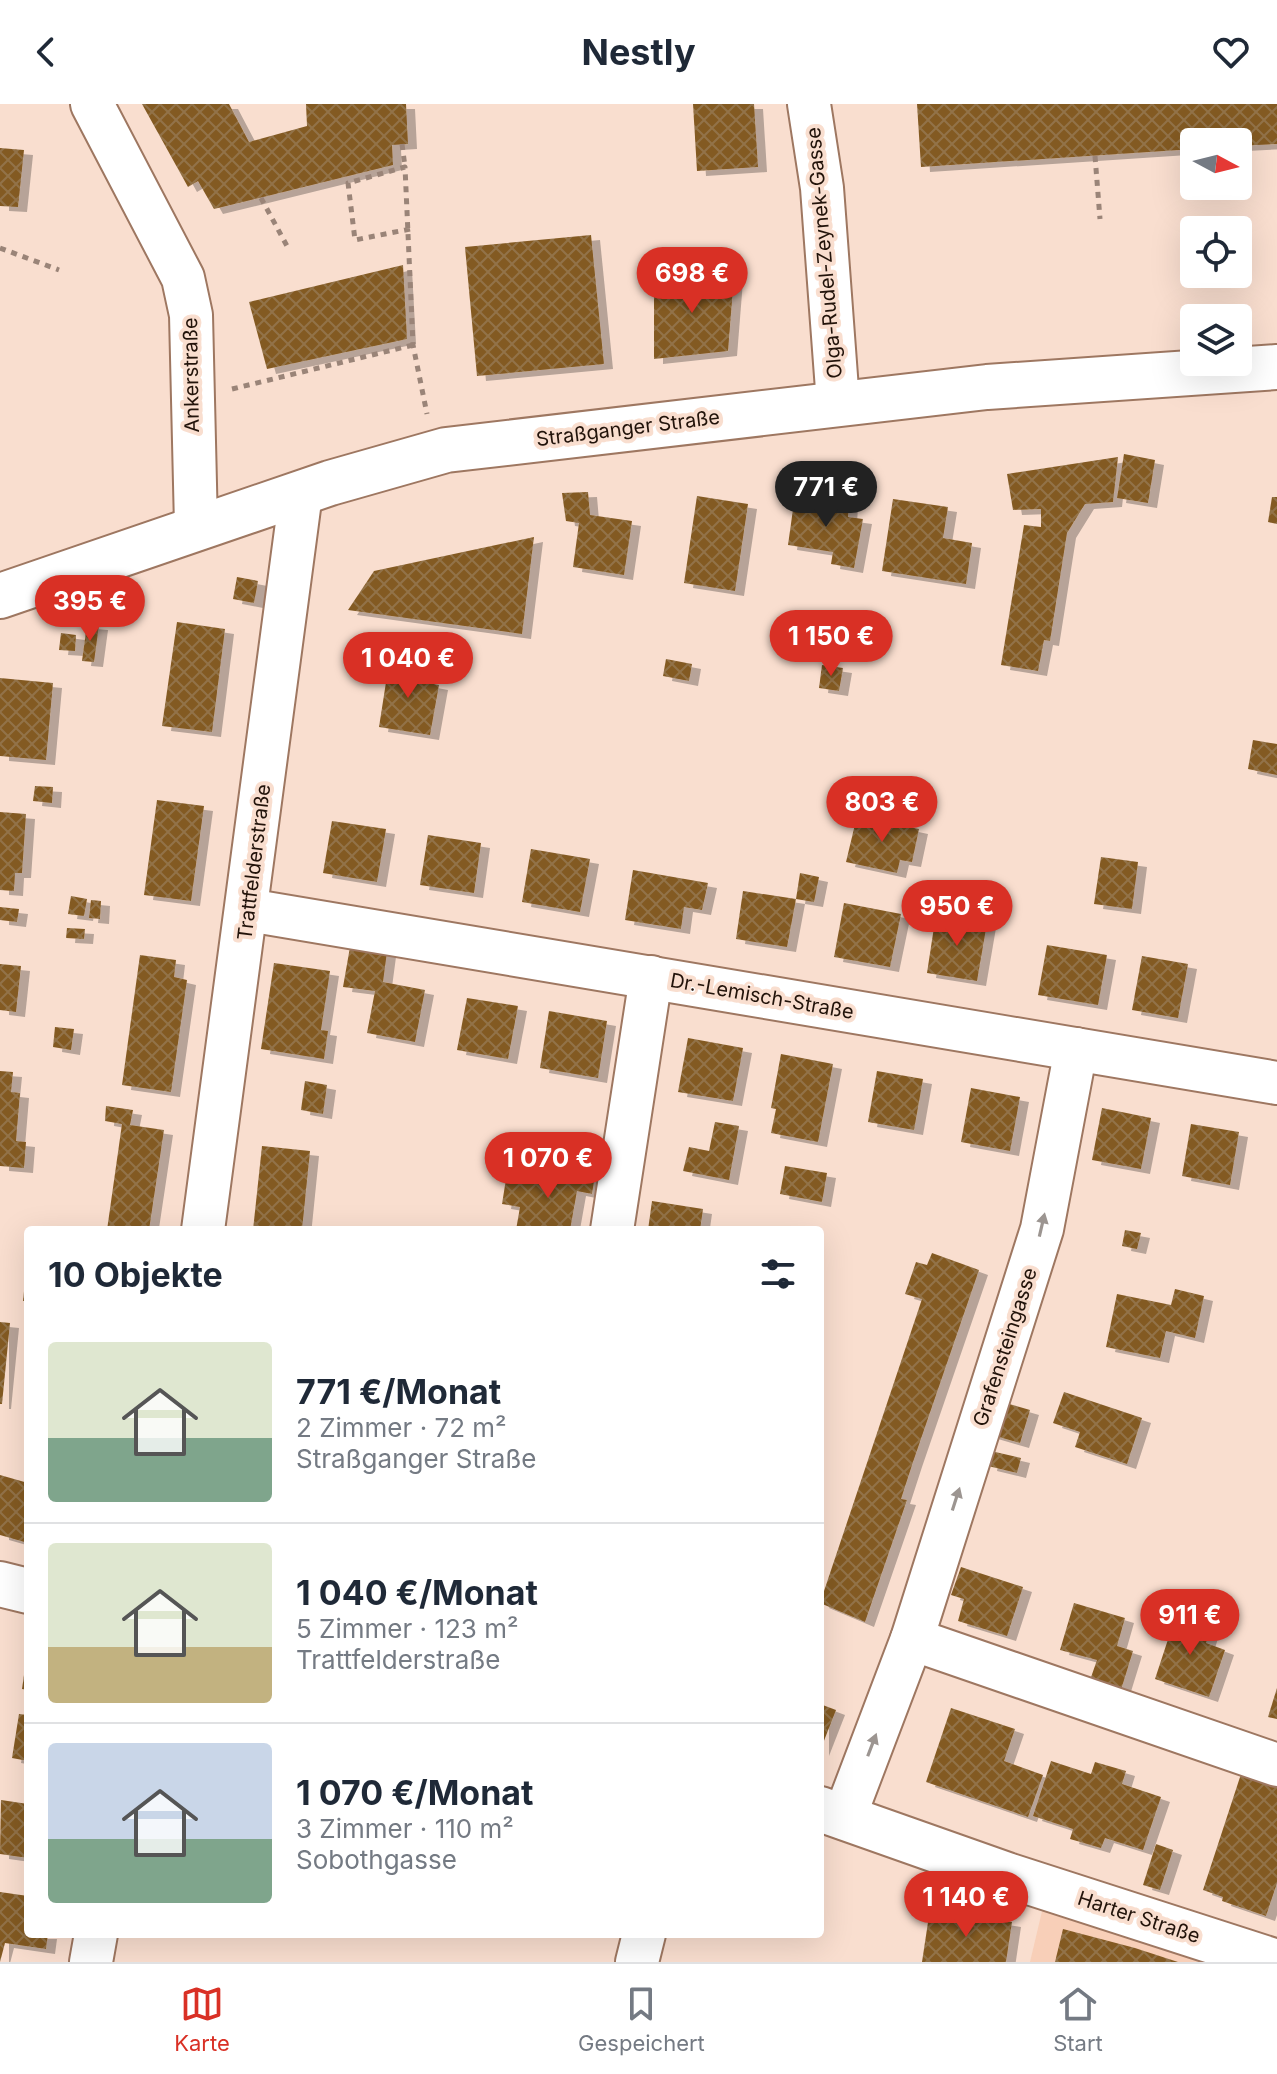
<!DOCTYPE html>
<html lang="de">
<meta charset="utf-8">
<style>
body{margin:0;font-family:Inter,sans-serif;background:#f6f6f7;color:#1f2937;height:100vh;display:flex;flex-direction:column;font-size:30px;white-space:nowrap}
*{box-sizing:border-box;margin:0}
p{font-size:26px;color:#747a83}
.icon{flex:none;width:44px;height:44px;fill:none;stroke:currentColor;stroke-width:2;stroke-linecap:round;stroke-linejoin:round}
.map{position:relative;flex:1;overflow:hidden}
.side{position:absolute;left:24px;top:1122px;width:800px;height:712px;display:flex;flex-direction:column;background:#fff;border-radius:8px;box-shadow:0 8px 32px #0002}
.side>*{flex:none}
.needle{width:52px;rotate:97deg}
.tools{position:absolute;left:1180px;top:24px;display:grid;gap:16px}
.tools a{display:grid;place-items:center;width:72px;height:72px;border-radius:8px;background:#fff;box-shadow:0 8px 32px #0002;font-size:40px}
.price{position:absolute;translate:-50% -68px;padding:0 18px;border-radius:28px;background:#d93025;color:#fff;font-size:26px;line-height:52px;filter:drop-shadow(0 2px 4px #0008)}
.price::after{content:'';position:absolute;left:50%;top:48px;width:24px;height:18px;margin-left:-12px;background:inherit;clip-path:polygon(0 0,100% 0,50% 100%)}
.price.selected{background:#222;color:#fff}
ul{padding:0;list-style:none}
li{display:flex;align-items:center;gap:24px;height:200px;padding:0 24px}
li+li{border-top:2px solid #e0e1e3}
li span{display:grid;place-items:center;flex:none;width:224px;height:160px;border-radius:8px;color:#555}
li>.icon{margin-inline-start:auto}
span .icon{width:96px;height:96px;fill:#fffc;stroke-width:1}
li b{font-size:34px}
h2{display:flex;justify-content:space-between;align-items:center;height:96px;padding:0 24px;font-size:34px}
header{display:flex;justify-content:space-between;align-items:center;height:104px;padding:0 24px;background:#fff;font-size:36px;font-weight:700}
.menu{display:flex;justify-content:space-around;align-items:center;height:112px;border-top:2px solid #e0e1e3;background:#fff;font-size:22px;color:#747a83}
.menu a{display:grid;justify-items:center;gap:4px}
.menu .selected{color:#d93025}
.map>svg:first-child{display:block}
.built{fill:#f8cfb8}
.building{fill:url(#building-cross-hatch);filter:url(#shadow)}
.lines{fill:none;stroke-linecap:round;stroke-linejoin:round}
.minor-casing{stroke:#9e7761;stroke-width:46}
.tertiary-casing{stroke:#9e7761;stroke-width:48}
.secondary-casing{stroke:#9e7761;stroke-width:48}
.path{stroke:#9a8478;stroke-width:5;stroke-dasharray:6 6;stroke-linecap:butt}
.minor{stroke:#fff;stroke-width:42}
.tertiary{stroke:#fff;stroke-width:44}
.secondary{stroke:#fff;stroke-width:44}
.oneway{fill:#9c9591}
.labels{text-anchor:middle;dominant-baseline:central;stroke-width:8;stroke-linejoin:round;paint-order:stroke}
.street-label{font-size:20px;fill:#22130a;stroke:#f9decf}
</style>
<header><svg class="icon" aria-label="back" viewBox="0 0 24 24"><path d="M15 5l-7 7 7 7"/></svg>Nestly<svg class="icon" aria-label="heart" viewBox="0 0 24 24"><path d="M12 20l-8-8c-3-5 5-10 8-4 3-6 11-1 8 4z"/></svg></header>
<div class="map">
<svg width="1277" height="1858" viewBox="0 0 1277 1858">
<defs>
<pattern id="building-cross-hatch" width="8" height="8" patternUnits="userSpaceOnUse" patternTransform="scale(2)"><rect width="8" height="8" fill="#835a24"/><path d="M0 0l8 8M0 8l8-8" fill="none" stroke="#927248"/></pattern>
<filter id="shadow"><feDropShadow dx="9" dy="5" stdDeviation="0" flood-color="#0004"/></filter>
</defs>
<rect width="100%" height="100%" fill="#f9decf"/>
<!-- built -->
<path class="built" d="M 1043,1803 L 1214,1858 L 1030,1858 Z"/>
<!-- building -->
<g class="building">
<path d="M 142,0 L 229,0 L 249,38 L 307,22 L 306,0 L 406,0 L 408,40 L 392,41 L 393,61 L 214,105 L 198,77 L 188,83 Z"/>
<path d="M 693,0 L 754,0 L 758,63 L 697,67 Z"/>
<path d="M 917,0 L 1277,0 L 1277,40 L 1238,42 L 1238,38 L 1194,38 L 1194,45 L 921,63 Z"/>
<path d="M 0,44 L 24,46 L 18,103 L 0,102 Z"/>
<path d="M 591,131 L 604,260 L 477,272 L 465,143 Z"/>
<path d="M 403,161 L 407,235 L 267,265 L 249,198 Z"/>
<path d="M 734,172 L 728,247 L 654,255 L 654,173 Z"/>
<path d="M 1124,350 L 1155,356 L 1148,399 L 1117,394 Z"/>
<path d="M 1118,353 L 1113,398 L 1085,400 L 1067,429 L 1050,537 L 1044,536 L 1038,567 L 1001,561 L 1024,421 L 1041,423 L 1041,405 L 1013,406 L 1007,370 Z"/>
<path d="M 588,388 L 590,411 L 632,417 L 624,471 L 573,463 L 579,419 L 566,417 L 562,389 Z"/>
<path d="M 795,391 L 849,399 L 848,413 L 863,415 L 854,464 L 831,460 L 833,448 L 788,441 Z"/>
<path d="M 697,392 L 748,400 L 735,487 L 684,479 Z"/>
<path d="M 1272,393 L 1277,393 L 1277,420 L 1268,418 Z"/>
<path d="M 893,395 L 948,403 L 943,434 L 972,439 L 966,480 L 882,467 Z"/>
<path d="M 534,433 L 522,530 L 348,506 L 374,467 Z"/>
<path d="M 237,473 L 258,477 L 254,499 L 233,495 Z"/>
<path d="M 177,518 L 225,525 L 212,628 L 162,622 Z"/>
<path d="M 87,520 L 99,521 L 94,558 L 82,557 Z"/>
<path d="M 61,529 L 76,531 L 75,547 L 59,546 Z"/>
<path d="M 666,555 L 692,560 L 689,577 L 663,572 Z"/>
<path d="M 389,559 L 424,564 L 423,578 L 439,581 L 430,631 L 379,623 Z"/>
<path d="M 822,561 L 843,564 L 839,587 L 819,584 Z"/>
<path d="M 0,574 L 53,579 L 46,656 L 0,652 Z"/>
<path d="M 1253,636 L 1277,640 L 1277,671 L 1248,665 Z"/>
<path d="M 35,682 L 53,683 L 52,699 L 33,697 Z"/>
<path d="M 157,696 L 204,702 L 191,797 L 144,791 Z"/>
<path d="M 0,708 L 26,710 L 22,769 L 15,769 L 14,787 L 0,786 Z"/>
<path d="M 857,712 L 919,725 L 912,758 L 900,756 L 897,769 L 846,758 Z"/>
<path d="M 332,717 L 386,725 L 377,778 L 323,769 Z"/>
<path d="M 428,731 L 481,739 L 474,789 L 420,781 Z"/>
<path d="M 531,745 L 590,755 L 580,808 L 522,798 Z"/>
<path d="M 1101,753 L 1138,758 L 1132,805 L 1094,800 Z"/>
<path d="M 633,766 L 708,779 L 702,806 L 684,803 L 681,825 L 625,816 Z"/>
<path d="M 800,769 L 819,773 L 814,798 L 796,795 Z"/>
<path d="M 743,787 L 796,795 L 787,843 L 736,835 Z"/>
<path d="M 71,792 L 87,795 L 84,812 L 68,810 Z"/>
<path d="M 91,796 L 101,797 L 100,815 L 89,814 Z"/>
<path d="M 844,799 L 901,810 L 890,863 L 834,853 Z"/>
<path d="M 0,803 L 19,805 L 17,818 L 0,816 Z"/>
<path d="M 936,810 L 987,819 L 977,877 L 927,869 Z"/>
<path d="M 67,824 L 85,825 L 84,835 L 66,834 Z"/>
<path d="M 1047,841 L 1107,851 L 1098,901 L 1038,891 Z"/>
<path d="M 350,843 L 387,848 L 383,878 L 425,886 L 415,938 L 367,929 L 375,887 L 343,883 Z"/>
<path d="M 140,851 L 176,856 L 174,873 L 187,876 L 171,988 L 122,981 Z"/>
<path d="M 1142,852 L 1188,860 L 1178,914 L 1132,906 Z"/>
<path d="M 274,859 L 330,867 L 321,926 L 328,927 L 324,955 L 261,945 Z"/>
<path d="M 0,860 L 21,862 L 16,908 L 0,906 Z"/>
<path d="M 467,894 L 518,902 L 508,955 L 457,946 Z"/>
<path d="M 549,907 L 607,917 L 598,974 L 540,964 Z"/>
<path d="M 55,923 L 74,925 L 71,946 L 53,943 Z"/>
<path d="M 688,934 L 743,944 L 733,997 L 678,988 Z"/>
<path d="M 781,950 L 833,960 L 818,1038 L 771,1029 L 776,1005 L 771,1004 Z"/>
<path d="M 0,967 L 13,968 L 11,988 L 20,989 L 16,1037 L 26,1038 L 24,1064 L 0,1062 Z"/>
<path d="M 877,967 L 923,975 L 914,1026 L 868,1018 Z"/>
<path d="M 305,977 L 327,981 L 323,1010 L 301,1006 Z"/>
<path d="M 971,984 L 1020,993 L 1010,1047 L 961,1038 Z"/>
<path d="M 106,1002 L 133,1006 L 130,1021 L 164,1026 L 149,1126 L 107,1126 L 122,1020 L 105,1017 Z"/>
<path d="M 1102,1004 L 1151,1014 L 1141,1065 L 1092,1056 Z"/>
<path d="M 715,1018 L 739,1022 L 729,1076 L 683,1067 L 689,1043 L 709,1047 Z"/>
<path d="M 1191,1020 L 1239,1028 L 1230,1081 L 1182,1072 Z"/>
<path d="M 262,1042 L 310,1047 L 302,1126 L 253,1126 Z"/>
<path d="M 785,1062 L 827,1069 L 822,1098 L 780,1090 Z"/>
<path d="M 554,1063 L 595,1071 L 592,1090 L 577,1087 L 570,1126 L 516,1126 L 520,1103 L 502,1100 L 506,1075 L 551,1082 Z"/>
<path d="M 652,1097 L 703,1105 L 700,1126 L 648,1126 Z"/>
<path d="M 1125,1126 L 1141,1129 L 1137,1145 L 1122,1142 Z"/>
<path d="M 932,1149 L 979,1166 L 913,1358 L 901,1395 L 907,1396 L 865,1518 L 820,1499 L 922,1195 L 905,1190 L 916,1158 L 927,1161 Z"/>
<path d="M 26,1169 L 28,1169 L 28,1197 L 23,1197 Z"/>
<path d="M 1175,1185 L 1204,1192 L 1195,1234 L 1166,1227 L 1160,1254 L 1106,1243 L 1117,1190 L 1171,1201 Z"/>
<path d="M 0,1218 L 10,1219 L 2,1300 L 0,1300 Z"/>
<path d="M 1064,1288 L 1142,1314 L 1127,1360 L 1075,1343 L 1080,1328 L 1053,1319 Z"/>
<path d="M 999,1297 L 1030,1306 L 1020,1339 L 989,1330 Z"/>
<path d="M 991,1347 L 1021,1354 L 1017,1369 L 988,1362 Z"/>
<path d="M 0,1371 L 28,1379 L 28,1439 L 0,1431 Z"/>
<path d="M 961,1463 L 1023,1483 L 1007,1532 L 958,1517 L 964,1495 L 951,1491 Z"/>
<path d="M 1074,1499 L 1125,1514 L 1117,1542 L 1133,1547 L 1120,1589 L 1089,1579 L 1097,1556 L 1060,1546 Z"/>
<path d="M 1177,1508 L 1212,1520 L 1206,1539 L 1225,1546 L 1209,1593 L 1155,1575 Z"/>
<path d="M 26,1557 L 28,1557 L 28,1586 L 22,1585 Z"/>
<path d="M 1277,1584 L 1277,1615 L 1268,1613 Z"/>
<path d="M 820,1600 L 836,1606 L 820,1647 Z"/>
<path d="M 951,1604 L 1015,1625 L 1004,1657 L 1043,1671 L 1028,1713 L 926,1678 Z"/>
<path d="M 19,1610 L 28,1611 L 28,1657 L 12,1654 Z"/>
<path d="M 1051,1657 L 1091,1670 L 1095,1658 L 1126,1667 L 1122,1680 L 1161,1693 L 1143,1746 L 1105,1734 L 1101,1744 L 1070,1735 L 1073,1725 L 1033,1712 Z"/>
<path d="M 1241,1670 L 1277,1683 L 1277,1779 L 1266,1812 L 1222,1797 L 1223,1793 L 1203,1786 Z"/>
<path d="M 1,1696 L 28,1700 L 28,1754 L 0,1750 Z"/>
<path d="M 1156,1740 L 1173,1746 L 1160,1786 L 1143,1781 Z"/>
<path d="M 0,1788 L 28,1792 L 28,1830 L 48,1830 L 46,1845 L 5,1839 L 0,1858 Z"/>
<path d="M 930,1805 L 1012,1818 L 1006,1858 L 922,1858 Z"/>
<path d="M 1063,1825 L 1135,1844 L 1178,1858 L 1055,1858 Z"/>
</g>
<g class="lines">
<defs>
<g id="minor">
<path d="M 92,0 L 183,174 L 191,211 L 196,422"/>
<path d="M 809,0 L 822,84 L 838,299"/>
<path d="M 248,806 L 1277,979"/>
<path d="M 203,1126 L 301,389"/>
<path d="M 612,1126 L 651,873"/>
<path d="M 912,1535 L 1277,1661"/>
<path d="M 844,1714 L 912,1535 L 1042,1125 L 1076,945"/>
<path d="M 91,1858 L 96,1830"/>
<path d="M 637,1858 L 644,1830"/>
</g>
<path id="tertiary" d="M 0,492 L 330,379 L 446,346 L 987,283 L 1277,263"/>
<g id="secondary">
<path d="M 0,1480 L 28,1487"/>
<path d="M 820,1705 L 1007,1771 L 1277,1858"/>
</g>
</defs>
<!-- minor casing -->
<use href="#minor" class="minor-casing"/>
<!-- tertiary casing -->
<use href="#tertiary" class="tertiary-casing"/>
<!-- secondary casing -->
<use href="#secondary" class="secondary-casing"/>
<!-- path -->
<g class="path">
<path d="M 402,40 L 405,63"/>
<path d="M 1095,52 L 1100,115"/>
<path d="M 261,94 L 287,142"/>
<path d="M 410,125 L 355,136 L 348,79 L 405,63 L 413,241 L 427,310"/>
<path d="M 0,144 L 59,166"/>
<path d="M 232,285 L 413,241"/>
</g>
<!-- minor -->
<use href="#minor" class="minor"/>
<!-- tertiary -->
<use href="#tertiary" class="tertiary"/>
<!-- secondary -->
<use href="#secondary" class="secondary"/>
</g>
<!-- one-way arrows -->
<defs><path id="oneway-solid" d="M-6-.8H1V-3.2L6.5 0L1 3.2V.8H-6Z" transform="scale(2)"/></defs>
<g class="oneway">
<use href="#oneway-solid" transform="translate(1042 1121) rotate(-77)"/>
<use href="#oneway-solid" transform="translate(956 1395) rotate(-72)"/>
<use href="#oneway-solid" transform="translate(872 1641) rotate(-69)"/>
</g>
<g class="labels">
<!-- street labels -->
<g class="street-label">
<text transform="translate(824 149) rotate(-95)">Olga-Rudel-Zeynek-Gasse</text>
<text transform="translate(191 271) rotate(-91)">Ankerstraße</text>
<text transform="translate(628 324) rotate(-7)">Straßganger Straße</text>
<text transform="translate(254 758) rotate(-83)">Trattfelderstraße</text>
<text transform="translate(762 892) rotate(10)">Dr.-Lemisch-Straße</text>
<text transform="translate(1005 1243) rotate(-72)">Grafensteingasse</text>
<text transform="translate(1139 1813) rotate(18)">Harter Straße</text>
</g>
</g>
</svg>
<div class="tools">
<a><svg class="needle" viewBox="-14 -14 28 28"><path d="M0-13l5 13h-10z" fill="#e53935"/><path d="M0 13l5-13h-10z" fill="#747a83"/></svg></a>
<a><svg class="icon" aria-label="locate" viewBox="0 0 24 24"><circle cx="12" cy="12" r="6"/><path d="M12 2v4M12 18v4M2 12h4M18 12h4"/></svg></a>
<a><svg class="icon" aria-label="layers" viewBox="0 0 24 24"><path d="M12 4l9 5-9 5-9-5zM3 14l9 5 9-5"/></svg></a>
</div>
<b class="price" style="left:692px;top:211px">698 €</b>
<b class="price selected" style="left:826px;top:425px">771 €</b>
<b class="price" style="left:90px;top:539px">395 €</b>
<b class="price" style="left:831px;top:574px">1 150 €</b>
<b class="price" style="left:408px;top:596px">1 040 €</b>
<b class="price" style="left:882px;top:740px">803 €</b>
<b class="price" style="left:957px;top:844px">950 €</b>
<b class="price" style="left:548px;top:1096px">1 070 €</b>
<b class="price" style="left:1190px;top:1553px">911 €</b>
<b class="price" style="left:966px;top:1835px">1 140 €</b>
<section class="side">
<h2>10 Objekte<svg class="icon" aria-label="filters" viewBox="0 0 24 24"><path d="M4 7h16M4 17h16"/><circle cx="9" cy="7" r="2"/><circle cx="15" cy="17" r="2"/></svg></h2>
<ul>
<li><span style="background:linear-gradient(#dfe7d0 60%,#7fa58c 0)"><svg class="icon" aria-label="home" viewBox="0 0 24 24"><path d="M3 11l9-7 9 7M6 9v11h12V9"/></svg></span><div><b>771 €/Monat</b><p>2 Zimmer · 72 m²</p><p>Straßganger Straße</p></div></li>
<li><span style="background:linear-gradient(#dfe7d0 65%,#c2b280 0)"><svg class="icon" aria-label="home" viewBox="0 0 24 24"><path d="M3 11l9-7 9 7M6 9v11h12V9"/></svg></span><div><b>1 040 €/Monat</b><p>5 Zimmer · 123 m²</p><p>Trattfelderstraße</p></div></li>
<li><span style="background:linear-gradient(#c9d6e8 60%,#7fa58c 0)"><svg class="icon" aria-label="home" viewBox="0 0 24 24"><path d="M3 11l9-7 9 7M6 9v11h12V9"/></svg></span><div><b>1 070 €/Monat</b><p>3 Zimmer · 110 m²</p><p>Sobothgasse</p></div></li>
</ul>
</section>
</div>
<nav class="menu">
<a class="selected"><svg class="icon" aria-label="map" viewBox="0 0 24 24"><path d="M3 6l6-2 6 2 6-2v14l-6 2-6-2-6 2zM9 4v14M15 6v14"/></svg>Karte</a>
<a><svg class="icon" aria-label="saved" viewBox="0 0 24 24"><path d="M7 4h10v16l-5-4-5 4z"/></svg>Gespeichert</a>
<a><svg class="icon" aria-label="home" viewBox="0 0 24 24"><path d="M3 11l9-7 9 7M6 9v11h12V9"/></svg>Start</a>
</nav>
